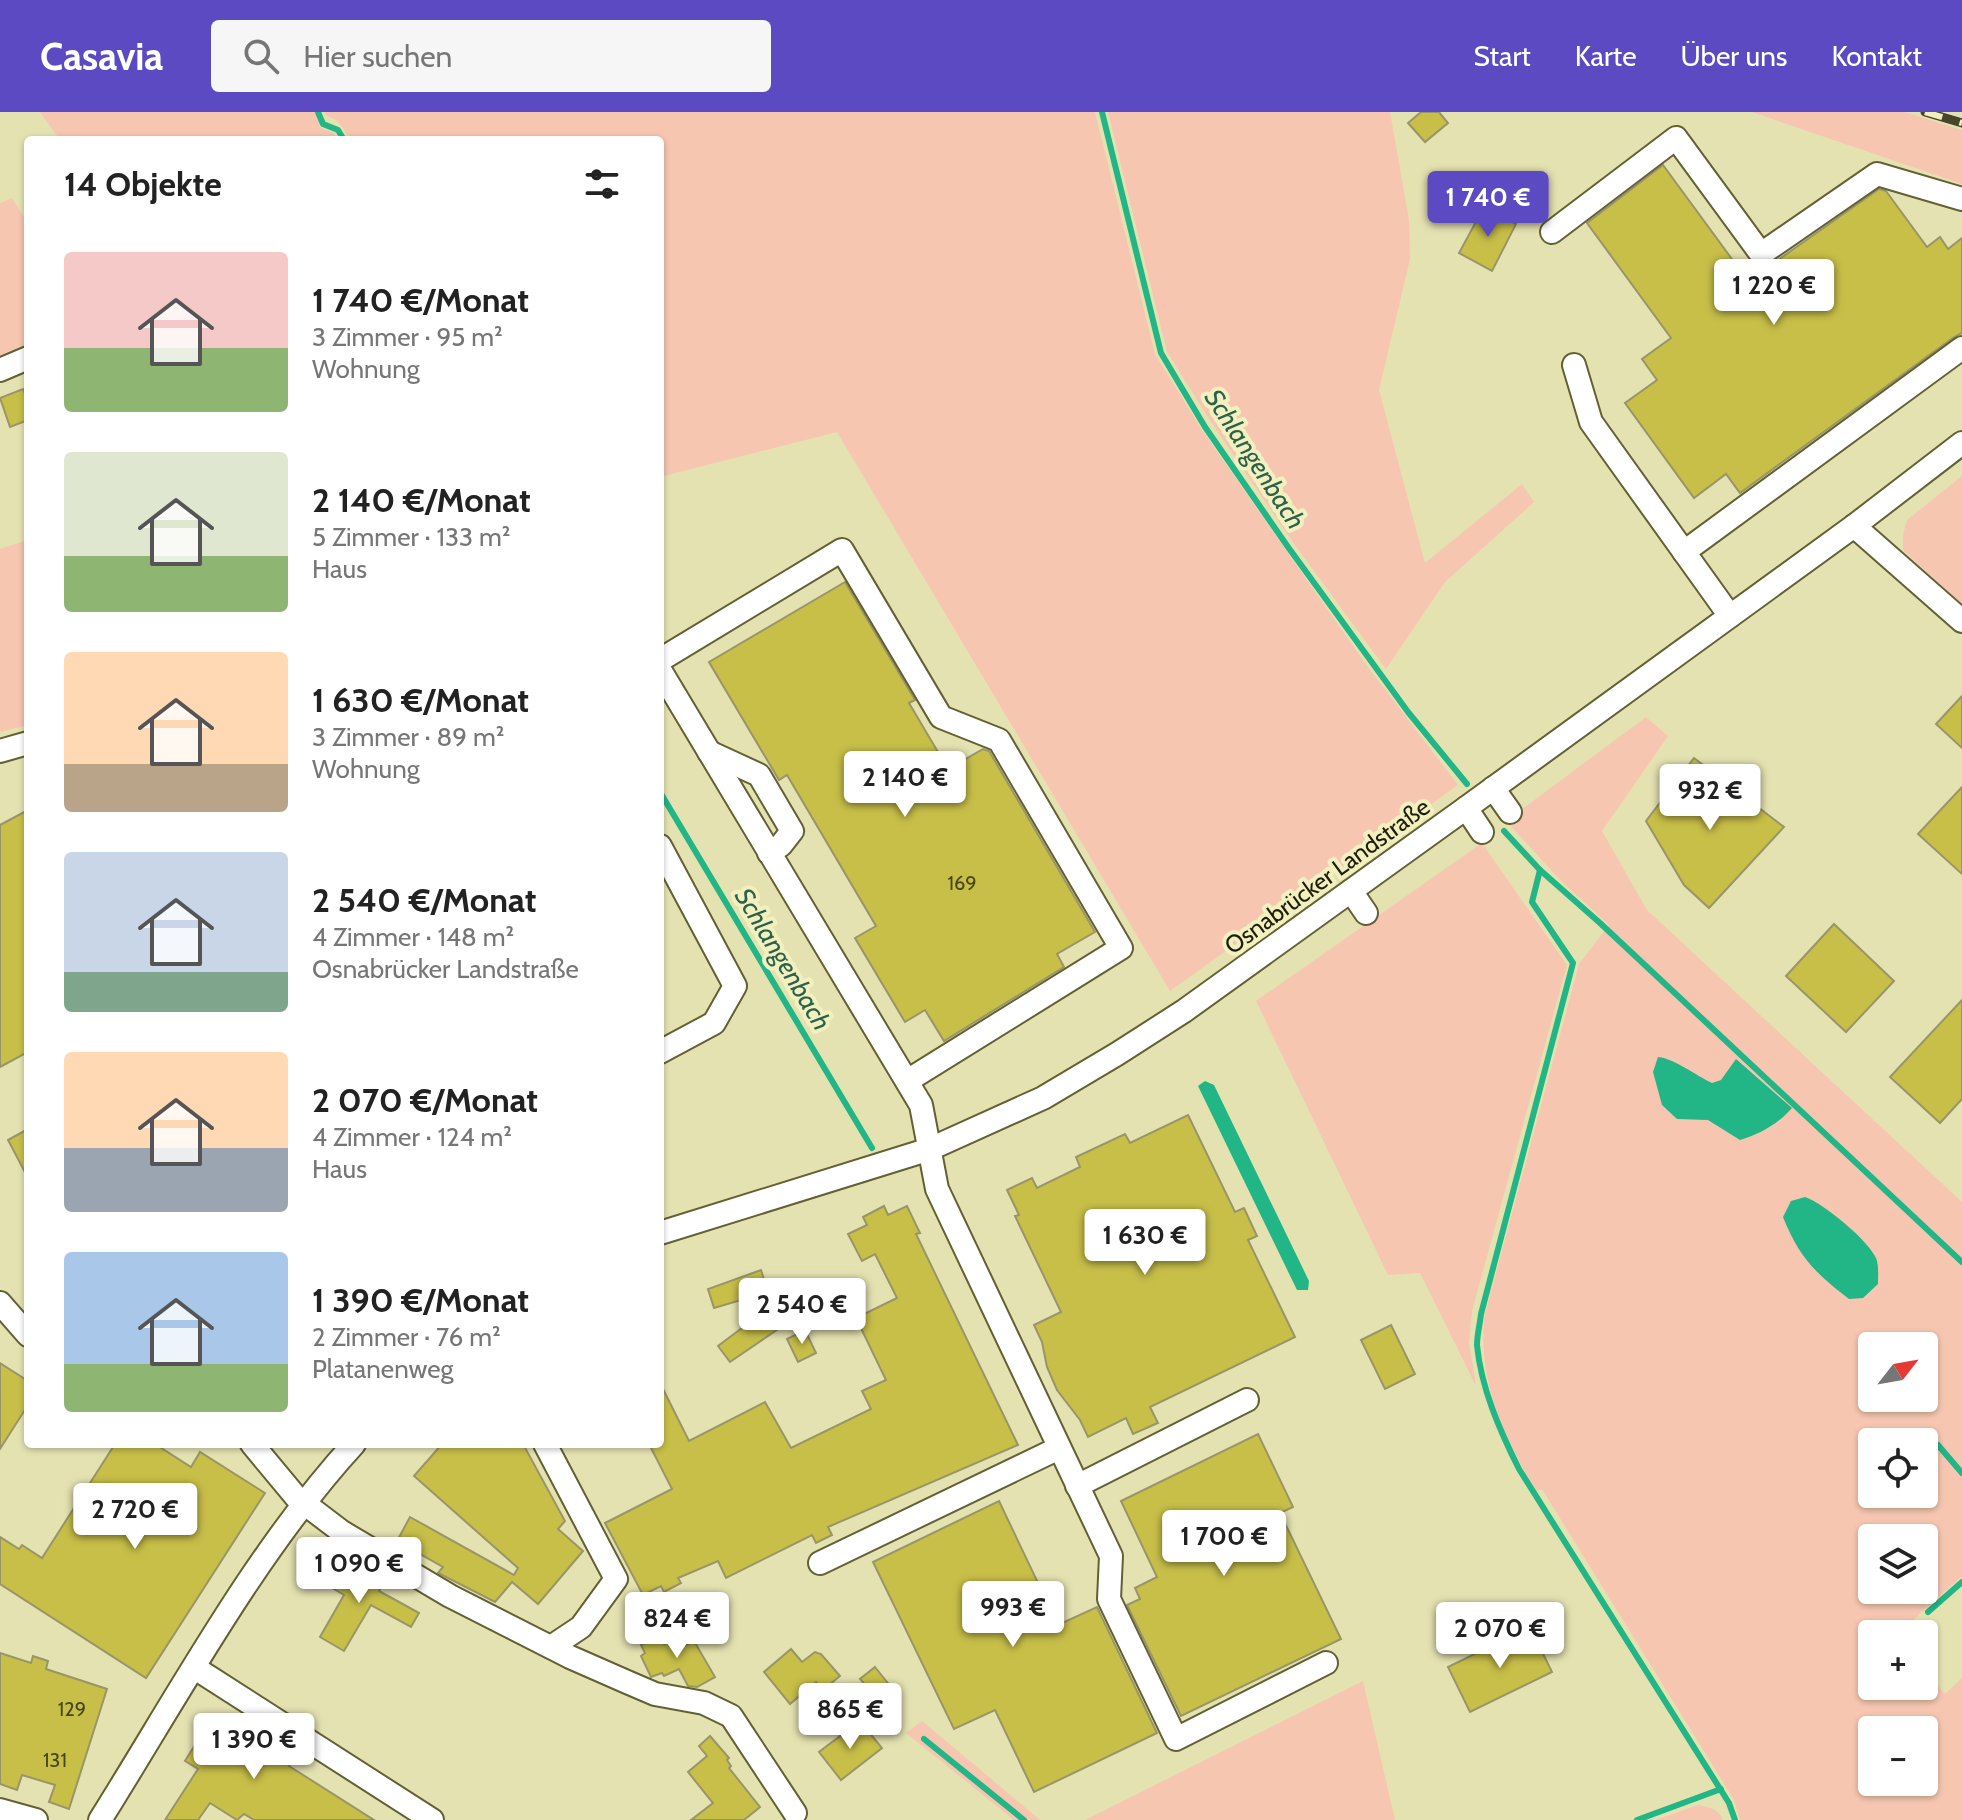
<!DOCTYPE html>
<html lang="de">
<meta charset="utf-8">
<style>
body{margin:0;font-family:Cabin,sans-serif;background:#f6f6f6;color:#222;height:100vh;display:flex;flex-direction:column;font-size:30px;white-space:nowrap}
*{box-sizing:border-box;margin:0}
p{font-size:26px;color:#767676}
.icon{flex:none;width:44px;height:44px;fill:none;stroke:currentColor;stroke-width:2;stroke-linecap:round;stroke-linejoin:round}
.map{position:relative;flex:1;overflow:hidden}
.details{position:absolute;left:24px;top:24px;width:640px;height:1312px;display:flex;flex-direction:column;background:#fff;border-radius:8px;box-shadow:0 2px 6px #0004}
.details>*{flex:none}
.needle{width:52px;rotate:59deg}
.fabs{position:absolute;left:1858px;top:1220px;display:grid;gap:16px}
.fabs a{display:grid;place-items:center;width:80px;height:80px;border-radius:8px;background:#fff;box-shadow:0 2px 6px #0004;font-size:40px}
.price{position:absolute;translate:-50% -68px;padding:0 18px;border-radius:8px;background:#fff;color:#222;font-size:26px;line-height:52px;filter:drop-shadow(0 2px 4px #0008)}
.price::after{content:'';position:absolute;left:50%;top:48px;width:24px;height:18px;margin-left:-12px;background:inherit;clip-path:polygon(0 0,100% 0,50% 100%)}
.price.on{background:#5c4ac2;color:#fff}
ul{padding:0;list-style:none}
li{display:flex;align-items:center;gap:24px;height:200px;padding:0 40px}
li span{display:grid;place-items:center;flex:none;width:224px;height:160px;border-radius:8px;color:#555}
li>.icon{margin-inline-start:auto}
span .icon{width:96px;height:96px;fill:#fffc;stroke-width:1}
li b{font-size:34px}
h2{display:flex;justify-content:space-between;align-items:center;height:96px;padding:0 40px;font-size:34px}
header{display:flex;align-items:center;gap:48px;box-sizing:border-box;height:112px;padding:0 40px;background:#5c4ac2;color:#fff}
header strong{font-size:38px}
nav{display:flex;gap:44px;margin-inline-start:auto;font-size:28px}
.search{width:560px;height:72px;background:#f6f6f6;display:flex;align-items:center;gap:20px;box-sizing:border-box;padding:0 28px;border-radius:8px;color:#767676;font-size:30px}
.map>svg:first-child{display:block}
.green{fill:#f6c6b1;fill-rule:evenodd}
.water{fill:#22b586}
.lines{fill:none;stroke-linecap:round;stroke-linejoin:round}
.stream{stroke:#22b586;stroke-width:6}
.building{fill:#c8bf49;stroke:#989567;stroke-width:2}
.minor-casing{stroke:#636034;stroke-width:26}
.minor{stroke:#fff;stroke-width:22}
.rail-casing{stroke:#47462d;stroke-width:9}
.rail{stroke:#f2f0bf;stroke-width:6;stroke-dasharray:18;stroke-linecap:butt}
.labels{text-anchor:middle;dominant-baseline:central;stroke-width:8;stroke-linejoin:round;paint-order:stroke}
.number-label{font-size:20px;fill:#48461a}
.street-label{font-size:24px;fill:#1e1d0a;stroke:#f2f0bf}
.water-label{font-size:26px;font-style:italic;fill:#2b604a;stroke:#f2f0bf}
</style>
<header>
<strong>Casavia</strong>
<div class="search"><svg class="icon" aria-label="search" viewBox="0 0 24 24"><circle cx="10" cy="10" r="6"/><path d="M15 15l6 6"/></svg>Hier suchen</div>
<nav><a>Start</a><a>Karte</a><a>Über uns</a><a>Kontakt</a></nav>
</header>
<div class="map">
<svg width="1962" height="1708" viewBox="0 0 1962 1708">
<rect width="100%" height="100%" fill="#e5e2b2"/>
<!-- green -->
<g class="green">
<path d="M 40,0 L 315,0 L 321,16 L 334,21 L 338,28 L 60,28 Z"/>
<path d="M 325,0 L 1095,0 L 1155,242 L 1202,318 L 1285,437 L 1365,551 L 1458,673 L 1170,879 L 837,320 L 660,365 L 660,28 L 351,28 L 338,9 L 326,3 Z"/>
<path d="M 1108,0 L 1390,0 L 1409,108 L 1410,147 L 1379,278 L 1425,451 L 1522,372 L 1534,390 L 1445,470 L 1386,557 L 1292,429 L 1211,310 L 1167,240 Z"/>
<path d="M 1752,0 L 1904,0 L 1962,18 L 1962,72 Z"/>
<path d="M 12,86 L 28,112 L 28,237 L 0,247 L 0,91 Z"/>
<path d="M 1962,364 L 1962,493 L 1903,438 L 1903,423 L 1907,408 Z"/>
<path d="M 28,428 L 28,613 L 0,620 L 0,437 Z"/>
<path d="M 1646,605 L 1668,624 L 1602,719 L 1647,798 L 1962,1090 L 1962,1464 L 1914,1507 L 1927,1522 L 1924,1524 L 1924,1522 L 1872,1522 L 1872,1574 L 1924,1574 L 1924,1558 L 1945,1582 L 1962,1566 L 1962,1708 L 1740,1708 L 1734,1688 L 1542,1377 L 1537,1379 C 1504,1328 1476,1263 1485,1202 L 1579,852 L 1609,813 L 1562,770 L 1506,709 ZM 1872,1234 L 1924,1234 L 1924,1286 L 1872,1286 ZM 1872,1330 L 1924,1330 L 1924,1382 L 1872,1382 ZM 1872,1426 L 1924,1426 L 1924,1478 L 1872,1478 ZM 1872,1618 L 1924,1618 L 1924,1670 L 1872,1670 Z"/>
<path d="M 1482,731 L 1567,853 L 1472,1199 L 1469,1231 L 1476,1274 L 1420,1161 L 1388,1163 L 1256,889 Z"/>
<path d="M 1363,1569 L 1395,1708 L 1085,1708 Z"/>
<path d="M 922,1609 L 1040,1708 L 1014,1708 L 906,1621 Z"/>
<path d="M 1698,1693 C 1709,1695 1719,1697 1723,1708 L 1655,1708 Z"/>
</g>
<!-- water -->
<g class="water">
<path d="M 1658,945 C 1673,946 1697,964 1712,971 L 1721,968 L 1736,947 L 1792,996 C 1778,1012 1760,1022 1740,1028 L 1708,1008 L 1677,1007 L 1662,993 L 1653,960 Z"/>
<path d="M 1205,969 L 1214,973 L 1309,1169 L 1308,1178 L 1297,1178 L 1198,974 Z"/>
<path d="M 1805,1085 C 1823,1091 1868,1128 1876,1146 C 1879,1153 1878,1165 1878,1172 L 1863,1186 L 1849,1187 C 1815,1161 1799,1145 1783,1105 L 1791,1089 Z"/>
</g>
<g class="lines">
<!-- stream -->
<g class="stream">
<path d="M 318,0 L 323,12 L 338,18 L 344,28"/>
<path d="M 1102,0 L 1161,241 L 1205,315 L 1288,435 L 1408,600 L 1467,672"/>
<path d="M 660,680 L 872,1036"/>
<path d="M 1504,719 L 1540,758 L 1600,811 L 1962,1150"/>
<path d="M 1540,758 L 1532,790 L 1573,851 L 1481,1202 C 1480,1212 1477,1223 1477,1233 C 1481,1276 1500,1319 1519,1357 L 1729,1691 L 1735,1708"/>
<path d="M 1938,1333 L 1962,1361"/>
<path d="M 1928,1500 L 1962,1470"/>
<path d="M 924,1627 L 1024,1708"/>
<path d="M 1637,1708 L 1721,1677"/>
</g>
</g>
<!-- building -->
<g class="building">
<path d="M 1421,0 L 1439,0 L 1448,11 L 1425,30 L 1408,11 Z"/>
<path d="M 1663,53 L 1748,169 L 1879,77 L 1886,79 L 1927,135 L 1940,125 L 1948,137 L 1962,126 L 1962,221 L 1954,225 L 1740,381 L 1726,362 L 1694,386 L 1625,291 L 1657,268 L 1642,247 L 1671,226 L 1587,111 Z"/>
<path d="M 1484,95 L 1516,112 L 1492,159 L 1459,141 Z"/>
<path d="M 23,277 L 28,290 L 28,308 L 10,315 L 0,286 Z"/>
<path d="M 845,470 L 915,588 L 909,591 L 948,657 L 983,637 L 989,639 L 1095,820 L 1057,842 L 1064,855 L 944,929 L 925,898 L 905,910 L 855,826 L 876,814 L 787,663 L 779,668 L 709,550 Z"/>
<path d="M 1962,584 L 1962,636 L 1936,612 Z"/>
<path d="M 1694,646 L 1784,715 L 1709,796 L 1684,773 L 1646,709 Z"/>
<path d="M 1962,675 L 1962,762 L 1918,722 Z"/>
<path d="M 28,698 L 28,940 L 0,955 L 0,713 Z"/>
<path d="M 1834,812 L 1894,869 L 1846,920 L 1786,864 Z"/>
<path d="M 1962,888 L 1962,987 L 1940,1011 L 1890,965 Z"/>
<path d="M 1188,1003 L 1235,1100 L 1244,1096 L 1257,1124 L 1248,1128 L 1295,1225 L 1150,1295 L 1158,1311 L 1133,1322 L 1126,1306 L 1088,1325 L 1080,1308 L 1057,1278 L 1047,1255 L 1042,1230 L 1034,1213 L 1061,1200 L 1015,1104 L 1019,1103 L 1007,1078 L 1032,1066 L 1037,1076 L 1080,1055 L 1076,1045 L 1125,1022 L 1130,1031 Z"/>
<path d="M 28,1017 L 28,1066 L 8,1028 Z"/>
<path d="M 884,1094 L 888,1103 L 907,1094 L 920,1121 L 916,1122 L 1018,1333 L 828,1415 L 832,1423 L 816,1431 L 812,1423 L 726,1466 L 718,1449 L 678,1466 L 681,1471 L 664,1480 L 661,1474 L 643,1483 L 605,1411 L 672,1377 L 649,1332 L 660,1332 L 660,1271 L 689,1329 L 765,1290 L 791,1336 L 871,1297 L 862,1279 L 886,1268 L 856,1206 L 897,1186 L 875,1142 L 862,1149 L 848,1122 L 867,1113 L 863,1105 Z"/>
<path d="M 761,1158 L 768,1180 L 714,1196 L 708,1177 Z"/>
<path d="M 774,1192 L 787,1211 L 730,1250 L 718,1234 Z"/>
<path d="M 1391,1213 L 1415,1262 L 1385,1277 L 1361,1228 Z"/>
<path d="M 805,1218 L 816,1241 L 798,1250 L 787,1227 Z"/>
<path d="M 0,1251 L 28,1269 L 28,1293 L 0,1337 Z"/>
<path d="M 1258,1322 L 1293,1395 L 1280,1401 L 1341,1527 L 1181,1604 L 1127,1493 L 1140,1487 L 1135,1476 L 1157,1465 L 1121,1389 Z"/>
<path d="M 115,1332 L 155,1332 L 191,1355 L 200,1340 L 265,1381 L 146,1566 L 0,1472 L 0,1425 L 19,1437 L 22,1433 L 42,1446 Z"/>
<path d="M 442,1332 L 523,1332 L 565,1409 L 558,1417 L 583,1439 L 538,1492 L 512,1470 L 495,1490 L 438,1461 L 443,1455 L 397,1429 L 410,1405 L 514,1463 L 518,1456 L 414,1364 Z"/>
<path d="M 999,1389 L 1058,1513 L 1097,1495 L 1157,1621 L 1034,1680 L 995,1598 L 954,1617 L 873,1450 Z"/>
<path d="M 341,1449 L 382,1473 L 379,1479 L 419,1501 L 411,1515 L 371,1493 L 344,1539 L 320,1525 L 344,1483 L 327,1473 Z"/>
<path d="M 1530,1515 L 1552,1560 L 1470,1600 L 1448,1555 Z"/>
<path d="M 681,1523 L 686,1533 L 694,1529 L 715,1565 L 697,1575 L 688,1574 L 679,1557 L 664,1564 L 662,1561 L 651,1565 L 641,1544 L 645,1541 L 641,1533 L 660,1524 L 664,1532 Z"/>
<path d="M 791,1537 L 802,1550 L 815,1540 L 821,1542 L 840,1564 L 823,1578 L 816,1570 L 790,1592 L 764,1560 Z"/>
<path d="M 0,1541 L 31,1551 L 33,1544 L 48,1549 L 46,1557 L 107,1577 L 69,1697 L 49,1690 L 55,1673 L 22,1663 L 17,1678 L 0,1672 Z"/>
<path d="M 875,1555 L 891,1575 L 877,1587 L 860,1567 Z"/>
<path d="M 213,1604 L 248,1628 L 257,1615 L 296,1642 L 289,1654 L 374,1708 L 254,1708 L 244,1702 L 237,1708 L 210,1691 L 198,1708 L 165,1708 L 198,1657 L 185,1649 Z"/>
<path d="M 856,1612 L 859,1617 L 864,1614 L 882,1636 L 841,1668 L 819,1640 Z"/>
<path d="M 710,1624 L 729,1646 L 727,1648 L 731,1654 L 729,1656 L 760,1695 L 744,1708 L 691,1708 L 713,1691 L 688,1660 L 707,1644 L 699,1634 Z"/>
</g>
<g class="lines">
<defs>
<g id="minor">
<path d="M 1552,120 L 1676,26 L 1761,142 L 1877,62 L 1962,87"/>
<path d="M 1574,253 L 1591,310 L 1730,504"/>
<path d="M 0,258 L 28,246"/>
<path d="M 1854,414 L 1962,509"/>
<path d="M 1684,440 L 1962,236"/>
<path d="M 660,548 L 842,438 L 941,605 L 999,628 L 1121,836 L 907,969"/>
<path d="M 660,558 L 921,993 L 937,1077 L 1111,1444 L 1109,1487 L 1176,1627 L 1326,1551"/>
<path d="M 0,639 L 28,631"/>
<path d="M 709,640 L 759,663 L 792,719 L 781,733 L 769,741"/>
<path d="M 1493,676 L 1510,700"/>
<path d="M 1466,696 L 1482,720"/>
<path d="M 660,734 L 735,874 L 714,911 L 660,940"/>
<path d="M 1351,779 L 1366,801"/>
<path d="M 660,1121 L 930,1037 L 1043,986 L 1117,942 L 1184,899 L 1466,696 L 1854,414 L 1962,331"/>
<path d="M 0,1191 L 28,1223"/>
<path d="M 252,1332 L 296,1385 L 342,1420 L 450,1484 L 570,1545 L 627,1570 L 655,1582 L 704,1591 L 731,1604 L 795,1701"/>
<path d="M 545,1332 L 616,1467 L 581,1515 L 551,1535"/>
<path d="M 1077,1374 L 1247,1288"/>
<path d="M 820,1451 L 1059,1336"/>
<path d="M 195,1556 L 432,1708"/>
<path d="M 0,1698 L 36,1708"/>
<path d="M 100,1708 C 178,1584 255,1440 354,1332"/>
</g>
</defs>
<!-- minor casing -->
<use href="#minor" class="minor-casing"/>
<!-- minor -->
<use href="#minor" class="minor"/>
<defs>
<path id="rail" d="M 1925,0 L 1962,11"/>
</defs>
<!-- rail casing -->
<use href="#rail" class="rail-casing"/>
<!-- rail -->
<use href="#rail" class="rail"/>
</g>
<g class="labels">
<!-- number labels -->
<g class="number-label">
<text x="962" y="771">169</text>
<text x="72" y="1597">129</text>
<text x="55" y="1648">131</text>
</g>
<!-- street labels -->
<g class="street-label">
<text transform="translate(1327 764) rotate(-36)">Osnabrücker Landstraße</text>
</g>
<!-- water labels -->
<g class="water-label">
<text transform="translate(1255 347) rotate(57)">Schlangenbach</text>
<text transform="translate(783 847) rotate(59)">Schlangenbach</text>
</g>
</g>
</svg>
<div class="fabs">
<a><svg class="needle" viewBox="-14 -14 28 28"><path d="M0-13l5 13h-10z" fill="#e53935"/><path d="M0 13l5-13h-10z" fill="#767676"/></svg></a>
<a><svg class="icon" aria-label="locate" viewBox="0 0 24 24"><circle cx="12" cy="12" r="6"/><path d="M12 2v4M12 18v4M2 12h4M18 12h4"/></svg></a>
<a><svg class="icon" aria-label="layers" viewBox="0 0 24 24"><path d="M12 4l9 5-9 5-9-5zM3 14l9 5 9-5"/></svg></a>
<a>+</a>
<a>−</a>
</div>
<b class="price on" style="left:1488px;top:127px">1 740 €</b>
<b class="price" style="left:1774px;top:215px">1 220 €</b>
<b class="price" style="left:905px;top:707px">2 140 €</b>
<b class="price" style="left:1710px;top:720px">932 €</b>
<b class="price" style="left:1145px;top:1165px">1 630 €</b>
<b class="price" style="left:802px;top:1234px">2 540 €</b>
<b class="price" style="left:135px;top:1439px">2 720 €</b>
<b class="price" style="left:1224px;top:1466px">1 700 €</b>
<b class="price" style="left:359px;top:1493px">1 090 €</b>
<b class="price" style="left:1013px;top:1537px">993 €</b>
<b class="price" style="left:677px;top:1548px">824 €</b>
<b class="price" style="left:1500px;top:1558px">2 070 €</b>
<b class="price" style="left:850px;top:1639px">865 €</b>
<b class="price" style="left:254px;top:1669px">1 390 €</b>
<section class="details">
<h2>14 Objekte<svg class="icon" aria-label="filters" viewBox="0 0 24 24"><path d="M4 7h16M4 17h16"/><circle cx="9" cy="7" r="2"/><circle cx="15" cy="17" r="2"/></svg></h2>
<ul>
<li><span style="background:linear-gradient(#f6c9c9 60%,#8fb573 0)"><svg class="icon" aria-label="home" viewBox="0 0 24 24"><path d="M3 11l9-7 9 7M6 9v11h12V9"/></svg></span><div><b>1 740 €/Monat</b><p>3 Zimmer · 95 m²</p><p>Wohnung</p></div></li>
<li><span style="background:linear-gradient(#dfe7d0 65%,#8fb573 0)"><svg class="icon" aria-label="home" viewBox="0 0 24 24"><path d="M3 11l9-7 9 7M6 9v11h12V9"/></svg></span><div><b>2 140 €/Monat</b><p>5 Zimmer · 133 m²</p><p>Haus</p></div></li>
<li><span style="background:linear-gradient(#ffd9b3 70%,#b9a48a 0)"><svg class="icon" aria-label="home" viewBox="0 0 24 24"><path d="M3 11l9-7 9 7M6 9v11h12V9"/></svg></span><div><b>1 630 €/Monat</b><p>3 Zimmer · 89 m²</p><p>Wohnung</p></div></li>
<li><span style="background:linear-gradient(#c9d6e8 75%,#7fa58c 0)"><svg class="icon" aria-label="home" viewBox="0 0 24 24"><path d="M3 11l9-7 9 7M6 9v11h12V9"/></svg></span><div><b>2 540 €/Monat</b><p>4 Zimmer · 148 m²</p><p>Osnabrücker Landstraße</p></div></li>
<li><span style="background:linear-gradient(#ffd9b3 60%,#9aa5b1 0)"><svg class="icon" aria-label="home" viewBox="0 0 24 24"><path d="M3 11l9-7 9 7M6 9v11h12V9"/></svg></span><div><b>2 070 €/Monat</b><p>4 Zimmer · 124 m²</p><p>Haus</p></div></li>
<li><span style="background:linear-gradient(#a9c7e8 70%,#8fb573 0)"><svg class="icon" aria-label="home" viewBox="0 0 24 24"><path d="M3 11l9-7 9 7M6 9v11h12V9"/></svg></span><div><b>1 390 €/Monat</b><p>2 Zimmer · 76 m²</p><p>Platanenweg</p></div></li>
</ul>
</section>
</div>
